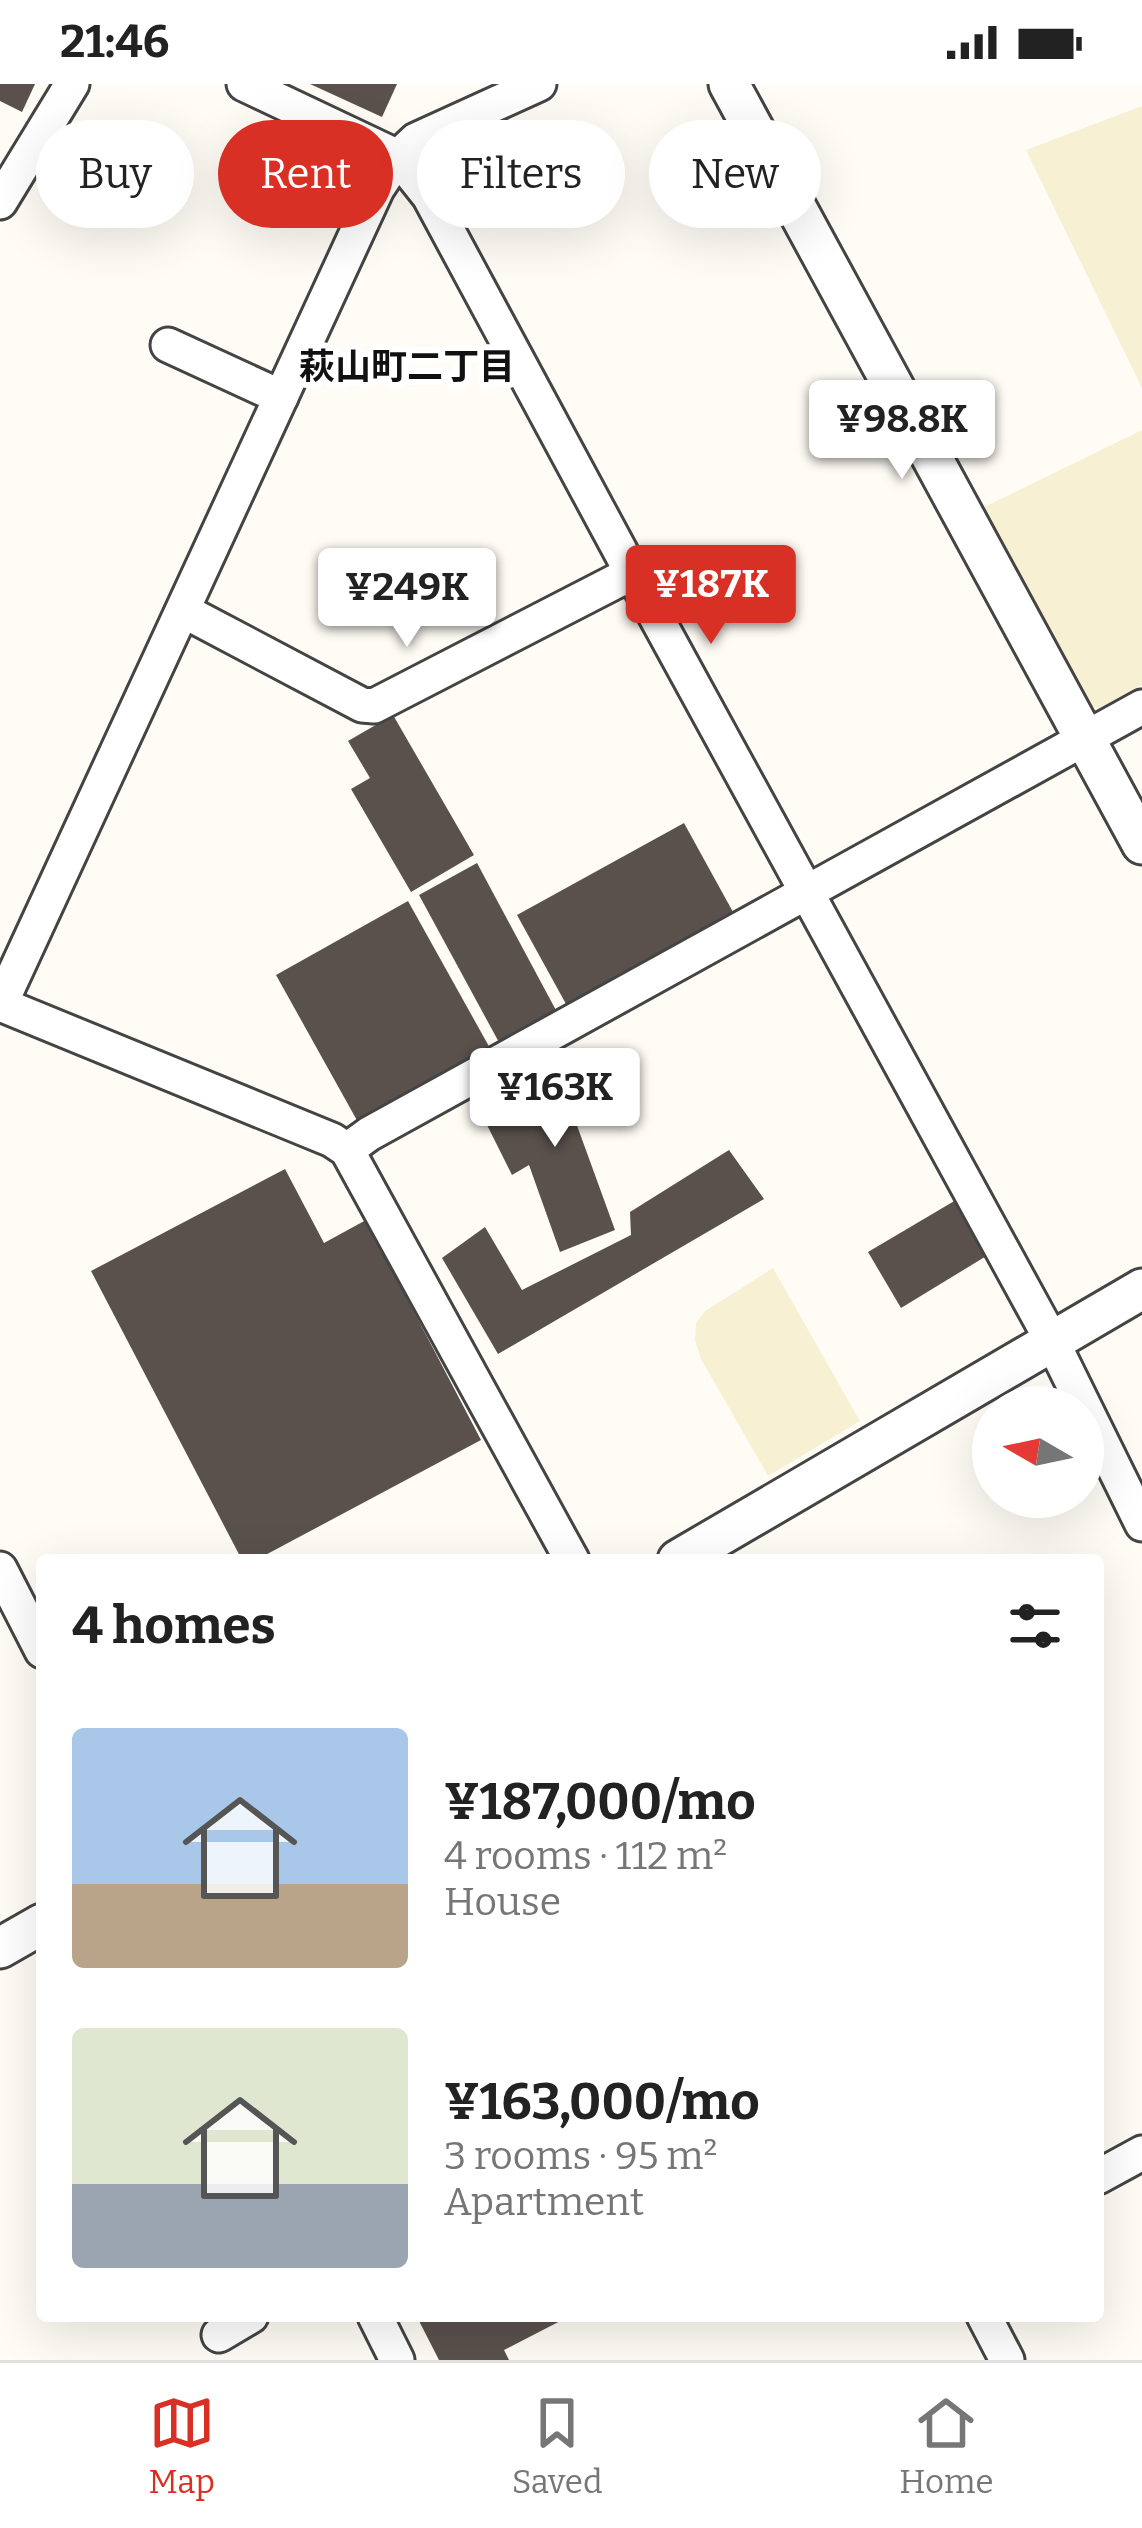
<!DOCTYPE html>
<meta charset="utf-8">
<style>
body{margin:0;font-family:Bitter,"Noto Sans JP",serif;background:#f6f6f6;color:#222;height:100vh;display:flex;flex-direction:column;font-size:45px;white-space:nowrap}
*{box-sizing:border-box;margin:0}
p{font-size:39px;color:#767676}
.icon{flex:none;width:66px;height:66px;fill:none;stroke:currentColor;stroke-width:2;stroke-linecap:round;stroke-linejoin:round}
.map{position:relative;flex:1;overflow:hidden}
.panel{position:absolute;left:36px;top:1470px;width:1068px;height:768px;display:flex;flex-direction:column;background:#fff;border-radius:12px;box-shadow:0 12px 48px #0002}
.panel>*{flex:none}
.guide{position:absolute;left:36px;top:36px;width:1071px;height:108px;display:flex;gap:24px}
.needle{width:78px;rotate:279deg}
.fabs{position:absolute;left:972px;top:1302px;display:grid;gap:24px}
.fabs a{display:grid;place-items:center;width:132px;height:132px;border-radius:50%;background:#fff;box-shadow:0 12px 48px #0002;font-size:60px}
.price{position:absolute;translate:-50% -102px;padding:0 27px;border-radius:12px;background:#fff;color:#222;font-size:39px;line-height:78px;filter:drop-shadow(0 3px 6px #0008)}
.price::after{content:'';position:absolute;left:50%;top:72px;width:36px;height:27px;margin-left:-18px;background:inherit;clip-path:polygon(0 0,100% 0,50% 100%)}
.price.active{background:#d93025;color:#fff}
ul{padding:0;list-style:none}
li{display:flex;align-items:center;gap:36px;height:300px;padding:0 36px}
li span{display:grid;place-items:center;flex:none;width:336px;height:240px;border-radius:12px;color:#555}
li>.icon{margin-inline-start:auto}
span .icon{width:144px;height:144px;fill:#fffc;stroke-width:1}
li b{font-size:51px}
h2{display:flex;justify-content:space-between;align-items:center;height:144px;padding:0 36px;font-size:51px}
.pill{padding:0 42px;border-radius:54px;background:#fff;box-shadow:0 12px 48px #0002;font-size:42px;line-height:108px}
.pill.active{background:#d93025;color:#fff}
.status{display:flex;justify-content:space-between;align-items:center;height:84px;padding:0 60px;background:#fff;direction:ltr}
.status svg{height:33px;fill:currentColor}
.dock{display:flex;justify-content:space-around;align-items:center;height:168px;border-top:3px solid #e0e0e0;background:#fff;font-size:33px;color:#767676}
.dock a{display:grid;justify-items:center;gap:6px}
.dock .active{color:#d93025}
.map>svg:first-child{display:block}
.farmland{fill:#f7f0d3}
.building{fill:#5a514d}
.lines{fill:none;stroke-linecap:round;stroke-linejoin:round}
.minor-casing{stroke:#444;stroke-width:39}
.tertiary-casing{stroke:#444;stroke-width:45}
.minor{stroke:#fff;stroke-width:33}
.tertiary{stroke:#fff;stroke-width:39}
.labels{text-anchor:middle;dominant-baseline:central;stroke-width:12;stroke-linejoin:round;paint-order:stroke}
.neighbourhood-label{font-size:36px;font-weight:bold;fill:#111;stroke:#fff}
</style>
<div class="status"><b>21:46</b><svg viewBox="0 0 49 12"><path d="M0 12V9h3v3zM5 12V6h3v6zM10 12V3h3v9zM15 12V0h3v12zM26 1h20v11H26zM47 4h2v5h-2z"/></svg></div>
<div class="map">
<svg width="1142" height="2276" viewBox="0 0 1142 2276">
<rect width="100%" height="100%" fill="#fffcf5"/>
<!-- farmland -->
<g class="farmland">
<path d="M 1142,22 L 1142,304 L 1026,66 Z"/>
<path d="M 1142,346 L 1142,601 L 1099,624 L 1084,621 L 980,425 Z"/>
<path d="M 773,1184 L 860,1337 L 768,1392 L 701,1275 L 695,1256 L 696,1239 L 705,1227 Z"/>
</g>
<!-- building -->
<g class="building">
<path d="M 0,0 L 35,0 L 22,28 L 0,17 Z"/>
<path d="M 310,0 L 397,0 L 382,33 Z"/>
<path d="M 393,631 L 474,771 L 411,808 L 351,705 L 370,694 L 348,657 Z"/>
<path d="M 684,739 L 733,828 L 566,920 L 517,831 Z"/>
<path d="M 477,779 L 558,930 L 501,962 L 419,811 Z"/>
<path d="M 408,817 L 491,966 L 359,1040 L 276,891 Z"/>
<path d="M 583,970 L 600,1027 L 575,1036 L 615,1146 L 560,1168 L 529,1081 L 512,1091 L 481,1029 Z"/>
<path d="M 729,1066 L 764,1115 L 498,1270 L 442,1174 L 485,1143 L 522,1206 L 631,1151 L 630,1128 Z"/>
<path d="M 285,1085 L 324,1159 L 366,1136 L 481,1356 L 256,1476 L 242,1476 L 91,1187 Z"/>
<path d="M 956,1116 L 988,1171 L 901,1224 L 868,1168 Z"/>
<path d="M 423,2232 L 570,2232 L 504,2266 L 509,2276 L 439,2276 L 418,2235 Z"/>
</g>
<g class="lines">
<defs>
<g id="minor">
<path d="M 244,0 L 398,73 L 429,112 L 632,489 L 1052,1257 L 1142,1440"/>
<path d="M 0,118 L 72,0"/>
<path d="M 168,261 L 281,313"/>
<path d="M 184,527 L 362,621 L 374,622 L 632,489"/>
<path d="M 0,920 L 332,1056 L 347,1066 L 572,1476"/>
<path d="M 0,921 L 377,105 L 398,73 L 416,56 L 539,0"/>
<path d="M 347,1066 L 369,1050 L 1142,623"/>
<path d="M 0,1485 L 42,1567"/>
<path d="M 1098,2093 L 1142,2069"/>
<path d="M 375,2232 L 397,2276"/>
<path d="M 984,2232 L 1007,2276"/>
<path d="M 219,2251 L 251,2232"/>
</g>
<g id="tertiary">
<path d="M 729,0 L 1142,760"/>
<path d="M 678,1476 L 1142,1205"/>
<path d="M 0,1864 L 42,1840"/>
</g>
</defs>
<!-- minor casing -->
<use href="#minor" class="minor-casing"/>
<!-- tertiary casing -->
<use href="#tertiary" class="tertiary-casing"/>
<!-- minor -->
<use href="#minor" class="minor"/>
<!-- tertiary -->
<use href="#tertiary" class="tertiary"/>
</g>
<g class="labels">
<!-- neighbourhood labels -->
<g class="neighbourhood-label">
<text x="407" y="283">萩山町二丁目</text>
</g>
</g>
</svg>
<div class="fabs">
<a><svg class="needle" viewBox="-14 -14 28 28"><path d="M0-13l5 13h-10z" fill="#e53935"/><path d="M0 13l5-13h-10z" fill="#767676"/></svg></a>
</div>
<b class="price" style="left:902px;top:398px">¥98.8K</b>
<b class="price active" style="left:711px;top:563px">¥187K</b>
<b class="price" style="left:407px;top:566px">¥249K</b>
<b class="price" style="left:555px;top:1066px">¥163K</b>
<div class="guide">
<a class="pill">Buy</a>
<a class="pill active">Rent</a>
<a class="pill">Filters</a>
<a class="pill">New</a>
</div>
<section class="panel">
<h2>4 homes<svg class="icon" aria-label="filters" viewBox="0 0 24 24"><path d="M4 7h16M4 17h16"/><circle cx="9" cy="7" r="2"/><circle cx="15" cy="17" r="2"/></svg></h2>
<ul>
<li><span style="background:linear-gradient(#a9c7e8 65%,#b9a48a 0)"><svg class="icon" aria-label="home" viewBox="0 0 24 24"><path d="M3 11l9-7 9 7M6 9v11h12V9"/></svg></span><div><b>¥187,000/mo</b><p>4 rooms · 112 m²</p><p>House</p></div></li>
<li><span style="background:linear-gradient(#dfe7d0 65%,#9aa5b1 0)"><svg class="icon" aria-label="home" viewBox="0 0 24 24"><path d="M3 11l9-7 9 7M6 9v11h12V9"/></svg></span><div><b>¥163,000/mo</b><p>3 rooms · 95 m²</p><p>Apartment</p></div></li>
</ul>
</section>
</div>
<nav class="dock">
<a class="active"><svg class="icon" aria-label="map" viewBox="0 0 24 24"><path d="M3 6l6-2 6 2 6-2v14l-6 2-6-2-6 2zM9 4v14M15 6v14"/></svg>Map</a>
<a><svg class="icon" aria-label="saved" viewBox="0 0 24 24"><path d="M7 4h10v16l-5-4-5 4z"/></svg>Saved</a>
<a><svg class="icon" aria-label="home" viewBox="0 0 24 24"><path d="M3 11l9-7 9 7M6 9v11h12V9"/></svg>Home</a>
</nav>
